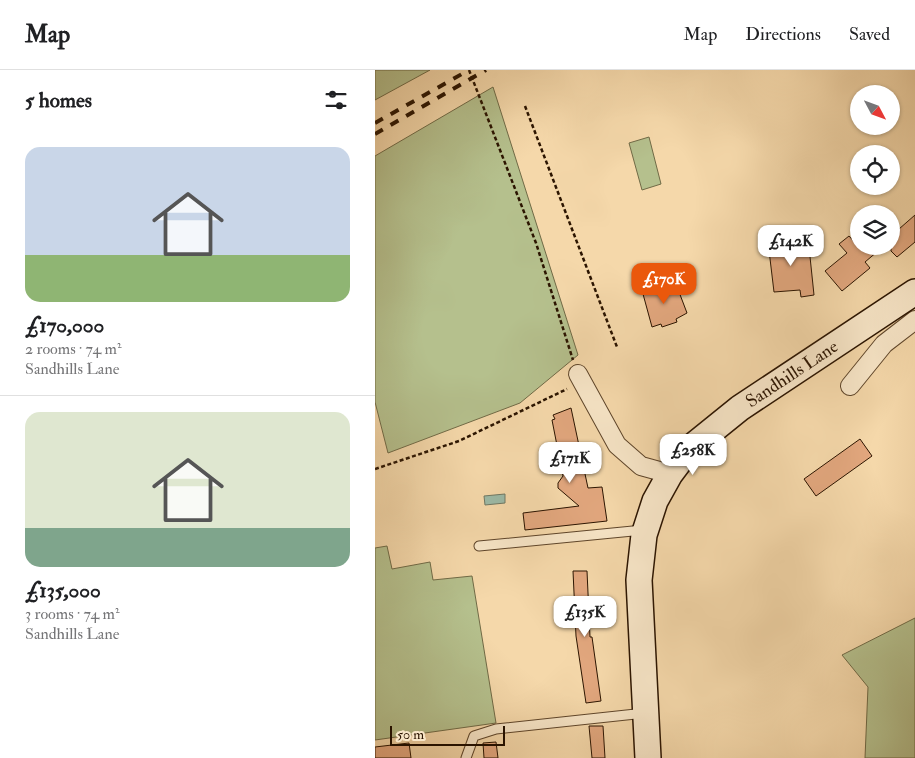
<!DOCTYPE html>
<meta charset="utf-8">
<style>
body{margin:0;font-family:"IM FELL Double Pica",serif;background:#f2f2f2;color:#202124;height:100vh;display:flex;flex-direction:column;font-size:19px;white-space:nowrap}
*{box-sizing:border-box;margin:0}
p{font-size:16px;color:#757577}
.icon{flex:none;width:28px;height:28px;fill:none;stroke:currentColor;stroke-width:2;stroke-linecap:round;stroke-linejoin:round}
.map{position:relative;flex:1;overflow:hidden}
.side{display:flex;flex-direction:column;background:#fff;width:375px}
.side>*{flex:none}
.needle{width:32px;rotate:131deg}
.controls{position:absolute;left:475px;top:15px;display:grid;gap:10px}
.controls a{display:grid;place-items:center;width:50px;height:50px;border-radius:50%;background:#fff;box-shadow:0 1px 4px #0004;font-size:25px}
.scale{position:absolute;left:15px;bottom:12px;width:115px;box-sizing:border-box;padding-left:5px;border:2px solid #2b1400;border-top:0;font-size:14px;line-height:18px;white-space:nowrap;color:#2b1400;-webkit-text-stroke:4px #f8e6c8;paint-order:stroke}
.price{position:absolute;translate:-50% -42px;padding:0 11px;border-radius:10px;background:#fff;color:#222;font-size:16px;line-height:32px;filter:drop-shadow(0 1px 2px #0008)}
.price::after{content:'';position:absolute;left:50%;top:30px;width:15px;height:11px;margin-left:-8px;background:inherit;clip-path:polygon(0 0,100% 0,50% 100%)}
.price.on{background:#ea580c;color:#fff}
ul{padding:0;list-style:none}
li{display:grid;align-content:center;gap:10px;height:265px;padding:0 25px}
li+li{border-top:1px solid #e0e0e0}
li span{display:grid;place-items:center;height:155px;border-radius:15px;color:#555}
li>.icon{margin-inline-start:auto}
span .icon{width:90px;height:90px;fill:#fffc;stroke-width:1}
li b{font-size:21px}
h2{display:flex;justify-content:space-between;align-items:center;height:60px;padding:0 25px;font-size:21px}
header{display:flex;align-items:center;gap:30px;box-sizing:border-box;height:70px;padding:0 25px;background:#fff;border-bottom:1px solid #e0e0e0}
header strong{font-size:24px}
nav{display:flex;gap:28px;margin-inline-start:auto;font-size:18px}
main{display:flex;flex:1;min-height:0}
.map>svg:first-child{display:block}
.green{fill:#b5c08d;stroke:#706a46}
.water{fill:#9cbaa7;stroke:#6f7864}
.building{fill:#e2a77e;stroke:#2b1400}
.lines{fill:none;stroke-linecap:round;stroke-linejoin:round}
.lane-casing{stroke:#5e452a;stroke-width:11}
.street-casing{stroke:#5e452a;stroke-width:20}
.secondary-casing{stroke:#2b1400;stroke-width:28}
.path{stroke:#2b1400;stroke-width:2.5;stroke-dasharray:4 2.5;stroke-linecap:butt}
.lane{stroke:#f8e6c8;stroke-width:9}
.street{stroke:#f8e6c8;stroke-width:18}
.secondary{stroke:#f8e6c8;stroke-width:25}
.rail{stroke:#2b1400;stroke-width:4;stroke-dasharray:9 9;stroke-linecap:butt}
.labels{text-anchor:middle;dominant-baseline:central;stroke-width:4;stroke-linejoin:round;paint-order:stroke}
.street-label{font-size:18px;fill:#2b1400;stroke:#f8e6c8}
</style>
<header>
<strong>Map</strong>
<nav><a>Map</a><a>Directions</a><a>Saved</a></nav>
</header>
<main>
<section class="side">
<h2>5 homes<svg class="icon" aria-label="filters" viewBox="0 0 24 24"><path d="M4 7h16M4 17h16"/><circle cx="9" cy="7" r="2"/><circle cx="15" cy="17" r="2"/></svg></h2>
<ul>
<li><span style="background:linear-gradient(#c9d6e8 70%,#8fb573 0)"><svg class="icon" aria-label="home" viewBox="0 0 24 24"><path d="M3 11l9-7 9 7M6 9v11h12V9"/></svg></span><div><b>£170,000</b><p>2 rooms · 74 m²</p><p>Sandhills Lane</p></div></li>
<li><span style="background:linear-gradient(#dfe7d0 75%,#7fa58c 0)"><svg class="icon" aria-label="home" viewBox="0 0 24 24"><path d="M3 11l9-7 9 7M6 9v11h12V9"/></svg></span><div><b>£135,000</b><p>3 rooms · 74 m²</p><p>Sandhills Lane</p></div></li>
</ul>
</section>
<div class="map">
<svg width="540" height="688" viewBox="0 0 540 688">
<rect width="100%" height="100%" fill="#f5d8aa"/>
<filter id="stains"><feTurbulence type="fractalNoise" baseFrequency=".004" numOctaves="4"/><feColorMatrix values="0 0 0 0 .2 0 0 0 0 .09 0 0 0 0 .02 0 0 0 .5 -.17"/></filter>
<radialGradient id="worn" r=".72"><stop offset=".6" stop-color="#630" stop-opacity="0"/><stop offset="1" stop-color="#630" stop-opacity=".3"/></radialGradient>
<!-- green -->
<g class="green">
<path d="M 0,0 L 55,0 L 0,30 Z"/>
<path d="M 118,17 L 203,285 L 145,333 L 13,383 L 0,332 L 0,86 Z"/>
<path d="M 274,67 L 286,114 L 267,120 L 254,73 Z"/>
<path d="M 12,476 L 17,499 L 55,492 L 58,510 L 97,506 L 121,653 L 0,670 L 0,478 Z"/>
<path d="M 540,548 L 540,688 L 490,688 L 493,617 L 467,585 Z"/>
</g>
<!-- water -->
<path class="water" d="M 130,424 L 130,433 L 110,435 L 109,426 Z"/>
<!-- building -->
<g class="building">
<path d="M 540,145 L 540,172 L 522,187 L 516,181 L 516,166 Z"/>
<path d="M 474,166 L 483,176 L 509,176 L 490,192 L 495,198 L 467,221 L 450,201 L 472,183 L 464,174 Z"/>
<path d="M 426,168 L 427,177 L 434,177 L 439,225 L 426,227 L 425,220 L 399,222 L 393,172 Z"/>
<path d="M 287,213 L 289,218 L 301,214 L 312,243 L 301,249 L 302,252 L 287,257 L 286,254 L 277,257 L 268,224 L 278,222 L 276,217 Z"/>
<path d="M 196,338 L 213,418 L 227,417 L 232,451 L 150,460 L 148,443 L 204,436 L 183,418 L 183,413 L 188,406 L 177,350 L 180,349 L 178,345 Z"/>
<path d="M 485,369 L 497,386 L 441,426 L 429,409 Z"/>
<path d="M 198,501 L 212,501 L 215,567 L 217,567 L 226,631 L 211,633 L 201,566 Z"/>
<path d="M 214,656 L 228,656 L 230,688 L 217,688 Z"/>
<path d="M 121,672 L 123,688 L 109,688 L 108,673 Z"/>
<path d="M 34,673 L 36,688 L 0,688 L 0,677 Z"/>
</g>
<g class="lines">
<defs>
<g id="lane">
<path d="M 104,476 L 268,460"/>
<path d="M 91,688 L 99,666 L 121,659 L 270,643"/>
</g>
<g id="street">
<path d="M 203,304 L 242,375 L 266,396 L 295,404"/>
<path d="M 475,316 L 509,274 L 540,250"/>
</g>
<g id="secondary">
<path id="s1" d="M 273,688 L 264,510 L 269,465 L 280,431 L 295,404 L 313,380 L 365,338 L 540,222"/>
</g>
</defs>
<!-- lane casing -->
<use href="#lane" class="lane-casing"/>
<!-- street casing -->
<use href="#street" class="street-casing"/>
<!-- secondary casing -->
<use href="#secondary" class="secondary-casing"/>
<!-- path -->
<g class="path">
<path d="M 94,0 L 161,173 L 198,290"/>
<path d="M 150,36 L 242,277"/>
<path d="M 0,399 L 84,371 L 192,319"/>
</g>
<!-- lane -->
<use href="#lane" class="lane"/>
<!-- street -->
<use href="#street" class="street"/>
<!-- secondary -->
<use href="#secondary" class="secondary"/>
<!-- rail -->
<g class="rail">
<path d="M 0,53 L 94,0"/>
<path d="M 0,64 L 111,0"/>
</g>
</g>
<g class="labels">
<!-- street labels -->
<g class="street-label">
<text stroke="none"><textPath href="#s1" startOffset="449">Sandhills Lane</textPath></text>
</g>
</g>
<rect width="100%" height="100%" filter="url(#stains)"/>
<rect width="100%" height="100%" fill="url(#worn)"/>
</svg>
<div class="controls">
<a><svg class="needle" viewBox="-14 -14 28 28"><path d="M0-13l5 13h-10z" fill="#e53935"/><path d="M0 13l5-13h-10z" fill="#757577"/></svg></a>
<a><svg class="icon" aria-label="locate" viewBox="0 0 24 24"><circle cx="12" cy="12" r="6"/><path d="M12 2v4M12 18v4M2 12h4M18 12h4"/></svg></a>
<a><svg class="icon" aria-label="layers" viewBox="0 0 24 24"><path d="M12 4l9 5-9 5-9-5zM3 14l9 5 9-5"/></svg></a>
</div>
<div class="scale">50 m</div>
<b class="price" style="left:416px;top:197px">£142K</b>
<b class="price on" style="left:289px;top:235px">£170K</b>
<b class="price" style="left:318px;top:406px">£258K</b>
<b class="price" style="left:195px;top:414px">£171K</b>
<b class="price" style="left:210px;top:568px">£135K</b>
</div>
</main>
